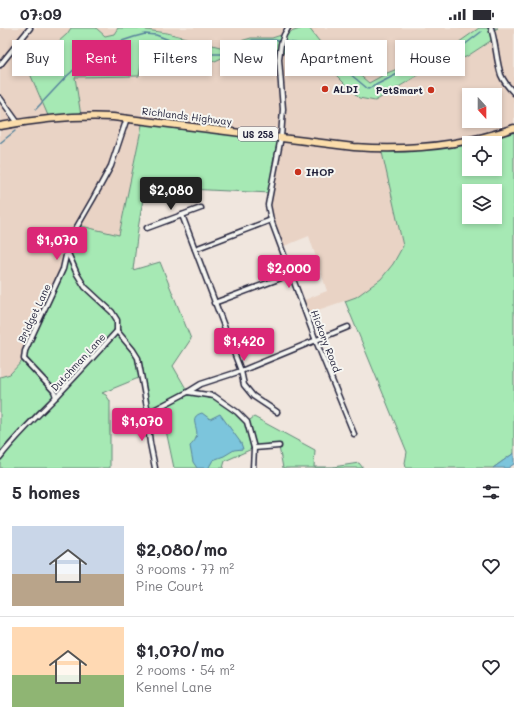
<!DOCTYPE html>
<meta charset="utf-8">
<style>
body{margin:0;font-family:Mali,sans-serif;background:#f7f7f7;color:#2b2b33;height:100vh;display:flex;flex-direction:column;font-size:15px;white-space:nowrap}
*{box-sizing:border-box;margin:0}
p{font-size:13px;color:#7c7c81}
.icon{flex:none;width:22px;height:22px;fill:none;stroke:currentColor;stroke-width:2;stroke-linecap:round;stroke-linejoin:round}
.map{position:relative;height:440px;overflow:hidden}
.drawer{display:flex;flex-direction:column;background:#fff;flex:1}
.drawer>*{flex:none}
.banner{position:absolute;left:12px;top:12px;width:490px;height:36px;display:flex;gap:8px}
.needle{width:26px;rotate:159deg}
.controls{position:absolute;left:462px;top:60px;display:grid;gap:8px}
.controls a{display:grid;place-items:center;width:40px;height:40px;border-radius:0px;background:#fff;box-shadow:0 2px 6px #0003;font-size:20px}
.price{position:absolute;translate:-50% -34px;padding:0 9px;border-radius:4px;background:#db2777;color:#fff;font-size:13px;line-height:26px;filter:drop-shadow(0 1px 2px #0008)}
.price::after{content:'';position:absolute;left:50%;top:24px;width:12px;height:9px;margin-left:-6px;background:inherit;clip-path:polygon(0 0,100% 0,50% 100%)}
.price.selected{background:#222;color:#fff}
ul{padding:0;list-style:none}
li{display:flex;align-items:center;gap:12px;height:100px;padding:0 12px}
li+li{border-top:1px solid #e1e1e2}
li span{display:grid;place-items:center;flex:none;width:112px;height:80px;border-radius:0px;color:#555}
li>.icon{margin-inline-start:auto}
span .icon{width:48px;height:48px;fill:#fffc;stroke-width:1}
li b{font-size:17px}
h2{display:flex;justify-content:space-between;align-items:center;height:48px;padding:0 12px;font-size:17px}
.pill{padding:0 14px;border-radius:0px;background:#fff;box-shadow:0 2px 6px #0003;font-size:14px;line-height:36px}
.pill.selected{background:#db2777;color:#fff}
.status{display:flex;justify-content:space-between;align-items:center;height:28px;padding:0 20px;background:#fff;direction:ltr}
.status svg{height:11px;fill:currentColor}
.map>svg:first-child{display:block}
.built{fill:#e9d3c5;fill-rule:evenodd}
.green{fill:#a6e9b4;stroke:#648678;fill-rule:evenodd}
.water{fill:#7cc5dc;stroke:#58849c}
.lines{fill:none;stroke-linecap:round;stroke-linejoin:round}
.stream{stroke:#58849c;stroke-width:1.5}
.minor-casing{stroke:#22223b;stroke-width:7}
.primary-casing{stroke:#22223b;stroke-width:9}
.minor{stroke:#f6f6f2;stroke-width:4}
.primary{stroke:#fbddab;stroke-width:6}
.poi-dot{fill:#c8321e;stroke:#f6f6f2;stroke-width:1.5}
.labels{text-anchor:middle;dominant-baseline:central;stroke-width:4;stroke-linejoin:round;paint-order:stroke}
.shield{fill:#f6f6f2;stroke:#626272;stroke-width:1}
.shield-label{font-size:9px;font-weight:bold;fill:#22223b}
.poi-label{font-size:10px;font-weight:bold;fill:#22223b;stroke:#f6f6f2;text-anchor:start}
.street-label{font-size:10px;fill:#22223b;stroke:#f6f6f2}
</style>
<div class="status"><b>07:09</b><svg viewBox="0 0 49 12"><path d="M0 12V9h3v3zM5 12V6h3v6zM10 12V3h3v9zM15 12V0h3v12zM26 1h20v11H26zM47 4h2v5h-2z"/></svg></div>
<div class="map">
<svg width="514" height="440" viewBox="0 0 514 440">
<rect width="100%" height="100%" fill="#f0e6de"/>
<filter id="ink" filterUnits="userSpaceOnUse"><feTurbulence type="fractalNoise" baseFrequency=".025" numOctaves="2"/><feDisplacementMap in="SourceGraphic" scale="8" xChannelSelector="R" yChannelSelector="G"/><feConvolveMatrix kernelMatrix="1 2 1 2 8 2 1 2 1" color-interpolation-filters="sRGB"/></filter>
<g filter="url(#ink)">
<!-- built -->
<g class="built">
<path d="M 0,0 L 71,0 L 67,6 L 75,49 L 139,48 L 144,22 L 158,21 L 184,24 L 215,33 L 237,23 L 252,17 L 292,27 L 308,26 L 316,35 L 323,34 L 359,70 L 375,73 L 422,45 L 439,36 L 466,29 L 495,10 L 492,3 L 498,0 L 514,0 L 514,100 L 470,112 L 382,120 L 403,218 L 393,236 L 381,251 L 356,269 L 306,286 L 302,273 L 327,263 L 309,208 L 282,219 L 268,177 L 281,109 L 143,92 L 119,207 L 63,241 L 24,331 L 10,346 L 0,349 ZM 469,67 L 495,67 L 495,93 L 469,93 Z"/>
<path d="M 96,0 L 118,0 L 114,6 L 105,8 Z"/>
<path d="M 146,0 L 303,0 L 272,10 L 251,10 L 220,19 L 167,5 L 146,2 Z"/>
<path d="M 309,0 L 479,0 L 455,17 L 446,22 L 387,45 L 369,55 L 319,13 Z"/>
</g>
<!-- green -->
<g class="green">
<path d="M 71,0 L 96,0 L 105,8 L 114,6 L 118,0 L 146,0 L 146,2 L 167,5 L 220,19 L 251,10 L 272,10 L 303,0 L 309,0 L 319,13 L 369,55 L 387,45 L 446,22 L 455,17 L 479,0 L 498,0 L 492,3 L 495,10 L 466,29 L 439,36 L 422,45 L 375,73 L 359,70 L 323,34 L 316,35 L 308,26 L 292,27 L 252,17 L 237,23 L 215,33 C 191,27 170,20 144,22 L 139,48 L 75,49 L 81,88 L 49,90 L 28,41 L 67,6 Z"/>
<path d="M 143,92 L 281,109 L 271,165 L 145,159 L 138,201 L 133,242 L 160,234 L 191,311 L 173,338 L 188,364 L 214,368 L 247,394 L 254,389 L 315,422 L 314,439 L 333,439 L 359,435 L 363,440 L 283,440 L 279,419 L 254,420 L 225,433 L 223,440 L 174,440 L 161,379 L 148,385 L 141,349 L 102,365 L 106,367 L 110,373 L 110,440 L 0,440 L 0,349 L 10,346 L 24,331 L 25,323 L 63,241 L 67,216 L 77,197 L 119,207 Z"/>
<path d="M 514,100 L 514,425 L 493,440 L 406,440 L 405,435 L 407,424 L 345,273 L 356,269 L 381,251 L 393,236 L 403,218 L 381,120 L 431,119 ZM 469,115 L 495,115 L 495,141 L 469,141 ZM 469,163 L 495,163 L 495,189 L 469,189 Z"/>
</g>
<!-- water -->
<g class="water">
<path d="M 202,385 L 210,391 L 220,386 L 241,415 L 243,421 L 234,422 L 224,428 L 213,432 L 209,439 L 209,440 L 197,440 L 193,434 L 190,418 C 192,416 195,413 196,410 C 200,400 187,389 202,385 Z"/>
<path d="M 514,425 L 514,436 L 508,440 L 493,440 Z"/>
</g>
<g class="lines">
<!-- stream -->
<g class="stream">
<path d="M 36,81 L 67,48 L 86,31 L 116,15 L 134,9 L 145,6 L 156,7 L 182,17 L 211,26 L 224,26 L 232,22 L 242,15 L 253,12 L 275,12 L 318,19 L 368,61 L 415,37 L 459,21 L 481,4"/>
<path d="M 0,115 L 15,103"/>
</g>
<defs>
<g id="minor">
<path d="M 288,0 L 284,7 L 281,16 L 279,31 L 283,81 L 281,109 L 268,177 L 271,192 L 316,313 L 354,406"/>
<path d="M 491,0 C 496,15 496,32 501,47 C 504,54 509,60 514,65"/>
<path d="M 0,37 L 30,0"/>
<path d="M 0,70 L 18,95"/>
<path d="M 182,187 L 241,343 L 244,357 L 253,368 L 277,384"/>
<path d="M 147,200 L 201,180"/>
<path d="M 195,221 L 271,192"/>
<path d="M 214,275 L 292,246"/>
<path d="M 117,303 L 133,322 L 138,330 L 148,385 L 148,398 L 150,415 L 155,440"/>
<path d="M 188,364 L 214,368 L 237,384 L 247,394 L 254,420 L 253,440"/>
<path d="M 56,369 L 54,363 L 24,331 L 25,323 L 63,241 L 67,223 L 67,216 L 93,171 L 111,138 L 127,90"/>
<path d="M 148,385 L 188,364 L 201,356 L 241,343 L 348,299"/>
<path d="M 254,420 L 279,418"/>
<path d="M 0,429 C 17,407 37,388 57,368 C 77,347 97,325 117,303 L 117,292 L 112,284 L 85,259 L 77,246 L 67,223"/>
</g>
<path id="primary" d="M 0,98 C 38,91 75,87 113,89 L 354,119 C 409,123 462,118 514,100"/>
</defs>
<!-- minor casing -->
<use href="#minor" class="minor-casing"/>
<!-- primary casing -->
<use href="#primary" class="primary-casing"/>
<!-- minor -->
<use href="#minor" class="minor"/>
<!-- primary -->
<use href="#primary" class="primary"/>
</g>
</g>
<!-- markers -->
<g class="poi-dot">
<circle cx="325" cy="61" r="4"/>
<circle cx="431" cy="62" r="4"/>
<circle cx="298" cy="144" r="4"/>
</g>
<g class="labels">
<!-- shield labels -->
<rect class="shield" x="238" y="99" width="40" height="14" rx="3"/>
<g class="shield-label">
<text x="258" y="106">US 258</text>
</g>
<!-- poi labels -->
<g class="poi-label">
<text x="333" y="61">ALDI</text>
<text x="423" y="62" text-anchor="end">PetSmart</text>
<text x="306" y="144">IHOP</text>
</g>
<!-- street labels -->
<g class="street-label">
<text transform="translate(187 88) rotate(7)">Richlands Highway</text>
<text transform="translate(34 285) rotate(-65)">Bridget Lane</text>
<text transform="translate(326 313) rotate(69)">Hickory Road</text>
<text transform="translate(78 334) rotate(-47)">Dutchman Lane</text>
</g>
</g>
</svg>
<div class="controls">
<a><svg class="needle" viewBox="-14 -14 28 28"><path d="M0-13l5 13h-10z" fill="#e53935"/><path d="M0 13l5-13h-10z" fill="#7c7c81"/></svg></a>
<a><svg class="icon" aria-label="locate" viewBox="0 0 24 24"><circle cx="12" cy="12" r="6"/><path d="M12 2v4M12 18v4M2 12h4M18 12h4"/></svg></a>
<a><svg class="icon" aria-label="layers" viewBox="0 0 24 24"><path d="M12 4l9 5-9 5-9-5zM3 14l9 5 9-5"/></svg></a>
</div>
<b class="price selected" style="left:171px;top:183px">$2,080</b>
<b class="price" style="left:57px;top:233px">$1,070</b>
<b class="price" style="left:289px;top:261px">$2,000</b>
<b class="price" style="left:244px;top:334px">$1,420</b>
<b class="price" style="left:142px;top:414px">$1,070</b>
<div class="banner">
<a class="pill">Buy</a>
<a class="pill selected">Rent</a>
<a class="pill">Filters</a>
<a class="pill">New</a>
<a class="pill">Apartment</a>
<a class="pill">House</a>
</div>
</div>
<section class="drawer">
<h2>5 homes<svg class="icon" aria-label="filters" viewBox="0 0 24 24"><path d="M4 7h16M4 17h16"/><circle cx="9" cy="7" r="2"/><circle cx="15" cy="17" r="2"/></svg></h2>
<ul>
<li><span style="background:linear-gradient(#c9d6e8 60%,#b9a48a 0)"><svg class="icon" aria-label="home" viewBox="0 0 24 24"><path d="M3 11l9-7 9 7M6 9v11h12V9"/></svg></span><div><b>$2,080/mo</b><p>3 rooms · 77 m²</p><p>Pine Court</p></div><svg class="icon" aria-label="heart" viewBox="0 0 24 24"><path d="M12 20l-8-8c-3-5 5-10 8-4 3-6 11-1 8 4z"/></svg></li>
<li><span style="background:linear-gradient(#ffd9b3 60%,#8fb573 0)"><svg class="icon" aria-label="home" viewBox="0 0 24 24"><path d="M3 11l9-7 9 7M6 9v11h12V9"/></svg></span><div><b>$1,070/mo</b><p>2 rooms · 54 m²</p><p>Kennel Lane</p></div><svg class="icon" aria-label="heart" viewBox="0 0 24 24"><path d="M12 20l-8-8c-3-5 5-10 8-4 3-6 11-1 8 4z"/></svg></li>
</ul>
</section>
